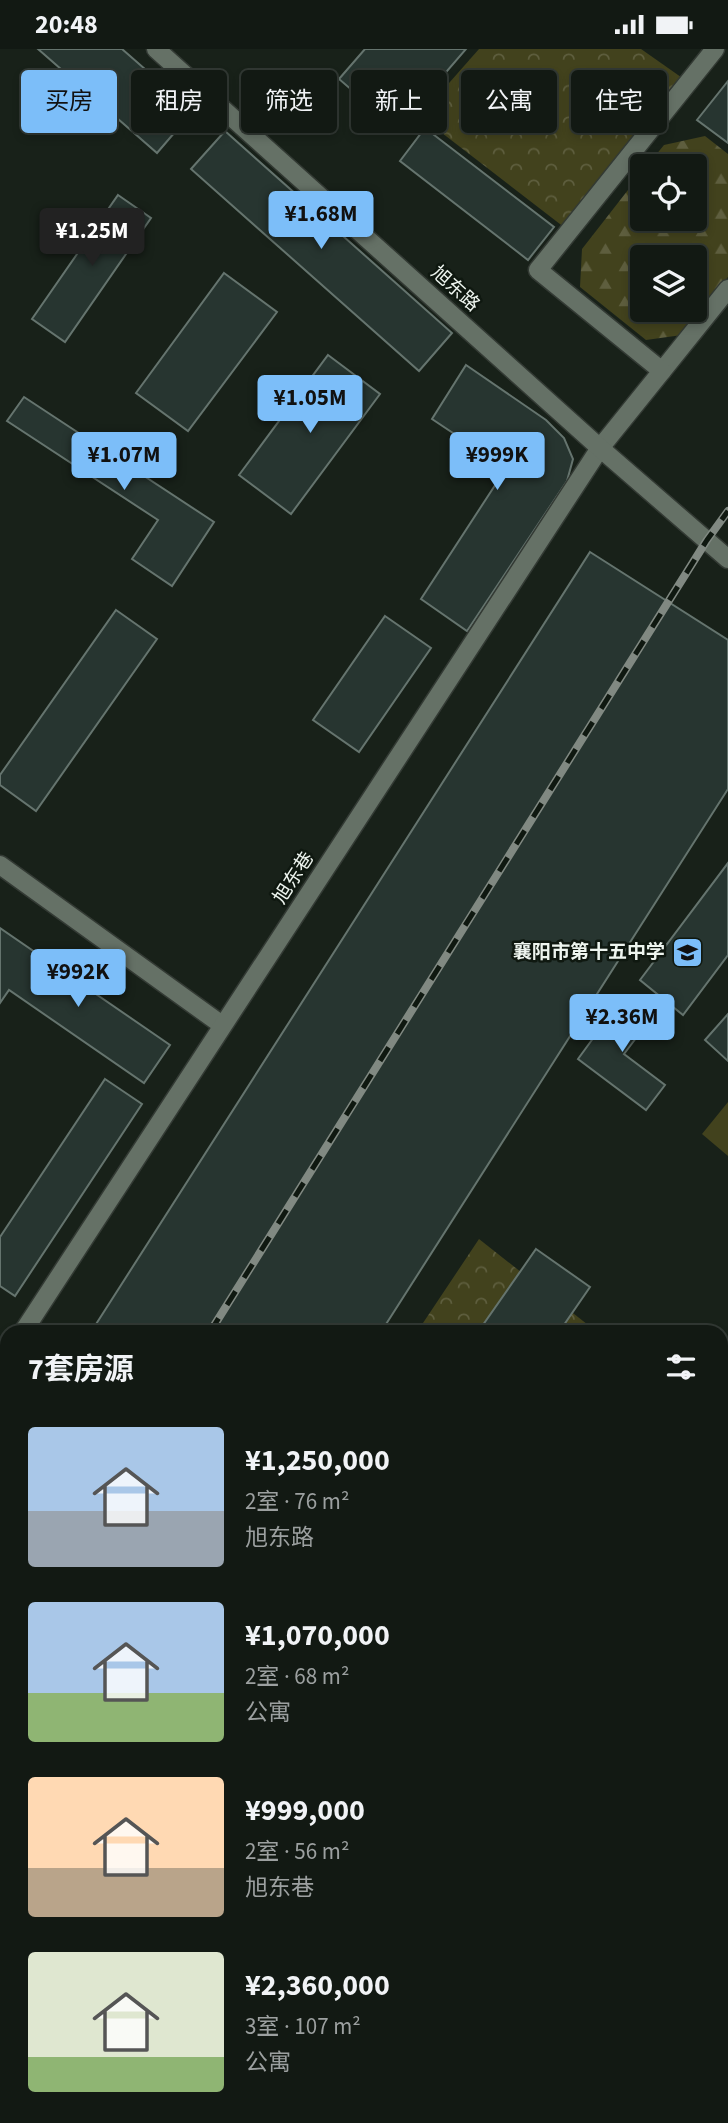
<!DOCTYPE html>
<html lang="zh">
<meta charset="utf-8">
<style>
body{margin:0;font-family:"Source Sans 3","Noto Sans SC",sans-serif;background:#1b221c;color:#f1f3f6;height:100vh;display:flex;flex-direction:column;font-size:26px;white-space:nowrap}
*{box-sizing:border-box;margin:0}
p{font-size:23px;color:#9ca0a0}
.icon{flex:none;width:38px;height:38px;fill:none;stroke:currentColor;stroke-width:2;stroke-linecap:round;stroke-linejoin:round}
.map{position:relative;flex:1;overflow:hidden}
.drawer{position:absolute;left:0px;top:1276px;width:728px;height:800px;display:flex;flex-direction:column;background:#121913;border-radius:21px 21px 0 0;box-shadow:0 4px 10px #0003,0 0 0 2px #313833}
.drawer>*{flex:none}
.guide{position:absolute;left:21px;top:21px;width:686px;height:63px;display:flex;gap:14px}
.buttons{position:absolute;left:630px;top:105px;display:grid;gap:14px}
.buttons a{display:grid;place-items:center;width:77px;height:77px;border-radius:7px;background:#121913;box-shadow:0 4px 10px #0003,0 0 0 2px #313833;font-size:35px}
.price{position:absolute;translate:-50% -60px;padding:0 16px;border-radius:7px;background:#7cbef9;color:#111;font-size:23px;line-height:46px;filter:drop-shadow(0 2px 4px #0008)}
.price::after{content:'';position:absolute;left:50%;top:42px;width:21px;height:16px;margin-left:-10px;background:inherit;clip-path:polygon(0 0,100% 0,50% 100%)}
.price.on{background:#222;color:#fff}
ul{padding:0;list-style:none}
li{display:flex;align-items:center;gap:21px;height:175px;padding:0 28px}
li span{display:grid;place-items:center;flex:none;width:196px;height:140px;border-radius:7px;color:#555}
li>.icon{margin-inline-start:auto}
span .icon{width:84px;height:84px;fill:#fffc;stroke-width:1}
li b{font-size:30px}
h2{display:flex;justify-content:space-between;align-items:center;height:84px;padding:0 28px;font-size:30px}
.tag{padding:0 24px;border-radius:7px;background:#121913;box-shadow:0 4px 10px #0003,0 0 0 2px #313833;font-size:24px;line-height:63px}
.tag.on{background:#7cbef9;color:#111}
.status{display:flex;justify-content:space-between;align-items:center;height:49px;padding:0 35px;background:#121913;direction:ltr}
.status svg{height:19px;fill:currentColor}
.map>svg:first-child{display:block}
.forest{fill:url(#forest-firs);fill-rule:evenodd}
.park{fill:url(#park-crowns)}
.pitch{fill:#42421d}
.building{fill:#273530;stroke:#65746e;stroke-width:2}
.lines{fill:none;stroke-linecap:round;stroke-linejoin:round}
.service-casing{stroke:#333a34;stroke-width:21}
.minor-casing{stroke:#333a34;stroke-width:21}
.tertiary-casing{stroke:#333a34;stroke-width:21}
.service{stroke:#657166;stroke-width:18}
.minor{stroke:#657166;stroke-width:18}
.tertiary{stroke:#657166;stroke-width:18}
.rail-casing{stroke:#818982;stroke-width:8}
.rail{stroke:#0f1810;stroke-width:5;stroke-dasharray:16;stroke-linecap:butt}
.labels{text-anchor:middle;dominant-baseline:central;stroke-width:5;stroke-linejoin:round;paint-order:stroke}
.street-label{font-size:19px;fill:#eef5ef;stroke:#0f1810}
.poi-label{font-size:19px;font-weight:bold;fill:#eef5ef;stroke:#0f1810;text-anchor:end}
</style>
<div class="status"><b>20:48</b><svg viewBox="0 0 49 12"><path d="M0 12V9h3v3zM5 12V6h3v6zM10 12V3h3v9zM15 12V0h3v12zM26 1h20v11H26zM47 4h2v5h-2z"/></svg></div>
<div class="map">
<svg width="728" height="2074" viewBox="0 0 728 2074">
<defs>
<pattern id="forest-firs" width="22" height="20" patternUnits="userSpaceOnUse" patternTransform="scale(1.75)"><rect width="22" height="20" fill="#42421d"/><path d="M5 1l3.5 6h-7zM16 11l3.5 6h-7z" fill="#5e5e3e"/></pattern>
<pattern id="park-crowns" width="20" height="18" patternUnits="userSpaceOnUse" patternTransform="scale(1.75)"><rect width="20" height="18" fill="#42421d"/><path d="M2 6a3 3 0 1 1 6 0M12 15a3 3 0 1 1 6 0" fill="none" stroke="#5e5e3e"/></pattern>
</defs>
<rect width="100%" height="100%" fill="#182119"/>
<!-- forest -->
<path class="forest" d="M 705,87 L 728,105 L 728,228 L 682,286 L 646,291 L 580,238 L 582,200 L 642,123 L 642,170 L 695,170 L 695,117 L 647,117 L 664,96 ZM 642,208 L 695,208 L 695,261 L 642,261 Z"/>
<!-- park -->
<g class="park">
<path d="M 479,0 L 641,0 L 688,33 L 569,182 L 420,67 Z"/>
<path d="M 479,1190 L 597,1283 L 417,1283 Z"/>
<path d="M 721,1381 L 728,1387 L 728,1533 L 721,1545 Z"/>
<path d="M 7,1900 L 7,2010 L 0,2005 L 0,1911 Z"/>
<path d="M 99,2069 L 414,2069 L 411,2074 L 107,2074 Z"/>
</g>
<!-- pitch -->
<path class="pitch" d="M 728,1053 L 728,1107 L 702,1085 Z"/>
<!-- building -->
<g class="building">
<path d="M 38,0 L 122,0 L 193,62 L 157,104 Z"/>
<path d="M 365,0 L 466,0 L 397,80 L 339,30 Z"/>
<path d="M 728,32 L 728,94 L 697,71 Z"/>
<path d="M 425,79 L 554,178 L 528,211 L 400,112 Z"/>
<path d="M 225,82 L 452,284 L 419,322 L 191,120 Z"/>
<path d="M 118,146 L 151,169 L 65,293 L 32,270 Z"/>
<path d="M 224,224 L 277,263 L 188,382 L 136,344 Z"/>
<path d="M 328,306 L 380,345 L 291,465 L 239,426 Z"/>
<path d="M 466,316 L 546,371 L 564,389 L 573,410 L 567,432 L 467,582 L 421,550 L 516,404 L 502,394 L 492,410 L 432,370 Z"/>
<path d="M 24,348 L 214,473 L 172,537 L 132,510 L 158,471 L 7,372 Z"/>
<path d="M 590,503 L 728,591 L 728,740 L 381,1283 L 91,1283 Z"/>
<path d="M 116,561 L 157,590 L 36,762 L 0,736 L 0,726 Z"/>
<path d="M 385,567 L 431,599 L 359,703 L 313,671 Z"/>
<path d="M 728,814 L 728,906 L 683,966 L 640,931 Z"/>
<path d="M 0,879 L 170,996 L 144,1034 L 9,941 L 0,954 Z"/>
<path d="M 624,947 L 652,968 L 624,1005 L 665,1036 L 646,1061 L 578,1010 Z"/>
<path d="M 728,965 L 728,1012 L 705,991 Z"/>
<path d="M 105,1030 L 142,1055 L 15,1247 L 0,1237 L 0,1188 Z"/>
<path d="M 536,1200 L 590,1238 L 559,1283 L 478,1283 Z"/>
<path d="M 7,1372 L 7,1400 L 0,1395 L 0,1385 Z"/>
<path d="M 721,1398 L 728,1403 L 728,1487 L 721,1497 Z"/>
<path d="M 7,1534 L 7,1602 L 0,1595 L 0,1542 Z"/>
<path d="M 0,1609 L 7,1615 L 7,1639 L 4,1643 L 7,1645 L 7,1682 L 0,1676 Z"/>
<path d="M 7,1728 L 7,1765 L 0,1774 L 0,1737 Z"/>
<path d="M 721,1858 L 728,1862 L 728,1934 L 721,1930 Z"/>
<path d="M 7,1949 L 7,1988 L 0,1983 L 0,1959 Z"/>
<path d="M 721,2009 L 728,2014 L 728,2074 L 647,2074 L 650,2068 L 721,2068 Z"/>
<path d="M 0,2049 L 7,2055 L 7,2068 L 22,2068 L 29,2074 L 0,2074 Z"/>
<path d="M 118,2068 L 191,2068 L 187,2074 L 126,2074 Z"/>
<path d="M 294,2068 L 366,2068 L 362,2074 L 290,2074 Z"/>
<path d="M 451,2068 L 476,2068 L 473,2074 L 458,2074 Z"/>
<path d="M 501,2068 L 599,2068 L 606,2074 L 497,2074 Z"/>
</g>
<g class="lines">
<defs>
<g id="service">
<path d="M 662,322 L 728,240"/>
<path d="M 600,399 L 662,322 L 538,221 L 715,0"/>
<path d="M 0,816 L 222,976"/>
<path d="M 100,2068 L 108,2074"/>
<path d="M 223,2074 L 226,2068"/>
</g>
<g id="minor">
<path d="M 23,1283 L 600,399"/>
<path d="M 0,1318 L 7,1308"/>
</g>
<path id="tertiary" d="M 156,0 L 600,399 L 728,510"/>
</defs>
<!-- service casing -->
<use href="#service" class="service-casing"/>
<!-- minor casing -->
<use href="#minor" class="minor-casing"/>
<!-- tertiary casing -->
<use href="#tertiary" class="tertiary-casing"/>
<!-- service -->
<use href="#service" class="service"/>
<!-- minor -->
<use href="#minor" class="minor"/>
<!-- tertiary -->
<use href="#tertiary" class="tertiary"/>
<defs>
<path id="rail" d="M 210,1283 L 707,491 L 728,462"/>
</defs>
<!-- rail casing -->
<use href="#rail" class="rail-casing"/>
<!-- rail -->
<use href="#rail" class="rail"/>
</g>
<!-- icons -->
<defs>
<symbol id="school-square" viewBox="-11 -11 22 22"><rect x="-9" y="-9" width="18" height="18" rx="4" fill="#7cbef9" stroke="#0f1810"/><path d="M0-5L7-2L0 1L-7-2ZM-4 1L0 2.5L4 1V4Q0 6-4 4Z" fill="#111"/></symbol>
</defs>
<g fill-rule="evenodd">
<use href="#school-square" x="670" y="886" width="35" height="35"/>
</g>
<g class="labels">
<!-- street labels -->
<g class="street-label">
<text transform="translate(455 240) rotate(42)">旭东路</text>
<text transform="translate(294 829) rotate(-57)">旭东巷</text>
</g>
<!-- poi labels -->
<g class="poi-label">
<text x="665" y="903">襄阳市第十五中学</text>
</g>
</g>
</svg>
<div class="buttons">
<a><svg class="icon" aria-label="locate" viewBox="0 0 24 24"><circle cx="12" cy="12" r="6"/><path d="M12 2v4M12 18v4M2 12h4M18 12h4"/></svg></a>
<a><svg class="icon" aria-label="layers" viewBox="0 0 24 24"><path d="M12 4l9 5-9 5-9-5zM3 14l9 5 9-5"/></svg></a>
</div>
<b class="price" style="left:321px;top:202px">¥1.68M</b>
<b class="price on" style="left:92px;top:219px">¥1.25M</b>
<b class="price" style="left:310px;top:386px">¥1.05M</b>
<b class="price" style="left:124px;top:443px">¥1.07M</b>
<b class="price" style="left:497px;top:443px">¥999K</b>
<b class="price" style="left:78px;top:960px">¥992K</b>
<b class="price" style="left:622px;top:1005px">¥2.36M</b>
<div class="guide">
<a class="tag on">买房</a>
<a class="tag">租房</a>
<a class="tag">筛选</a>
<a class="tag">新上</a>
<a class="tag">公寓</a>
<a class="tag">住宅</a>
</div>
<section class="drawer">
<h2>7套房源<svg class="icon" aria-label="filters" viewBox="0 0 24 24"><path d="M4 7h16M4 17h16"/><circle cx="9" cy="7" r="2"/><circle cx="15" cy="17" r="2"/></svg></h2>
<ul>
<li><span style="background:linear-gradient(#a9c7e8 60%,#9aa5b1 0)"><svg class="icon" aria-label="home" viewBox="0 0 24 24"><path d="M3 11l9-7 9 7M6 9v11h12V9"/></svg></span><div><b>¥1,250,000</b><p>2室 · 76 m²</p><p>旭东路</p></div></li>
<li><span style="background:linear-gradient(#a9c7e8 65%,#8fb573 0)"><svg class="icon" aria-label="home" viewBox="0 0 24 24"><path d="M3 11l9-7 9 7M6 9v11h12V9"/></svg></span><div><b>¥1,070,000</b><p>2室 · 68 m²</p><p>公寓</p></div></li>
<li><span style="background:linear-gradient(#ffd9b3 65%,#b9a48a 0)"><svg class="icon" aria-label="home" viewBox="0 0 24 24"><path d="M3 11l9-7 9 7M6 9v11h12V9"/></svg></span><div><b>¥999,000</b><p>2室 · 56 m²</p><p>旭东巷</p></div></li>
<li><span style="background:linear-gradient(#dfe7d0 75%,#8fb573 0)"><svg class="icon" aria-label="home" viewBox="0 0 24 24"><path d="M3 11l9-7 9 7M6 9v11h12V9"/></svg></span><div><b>¥2,360,000</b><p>3室 · 107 m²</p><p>公寓</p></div></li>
</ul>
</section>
</div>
